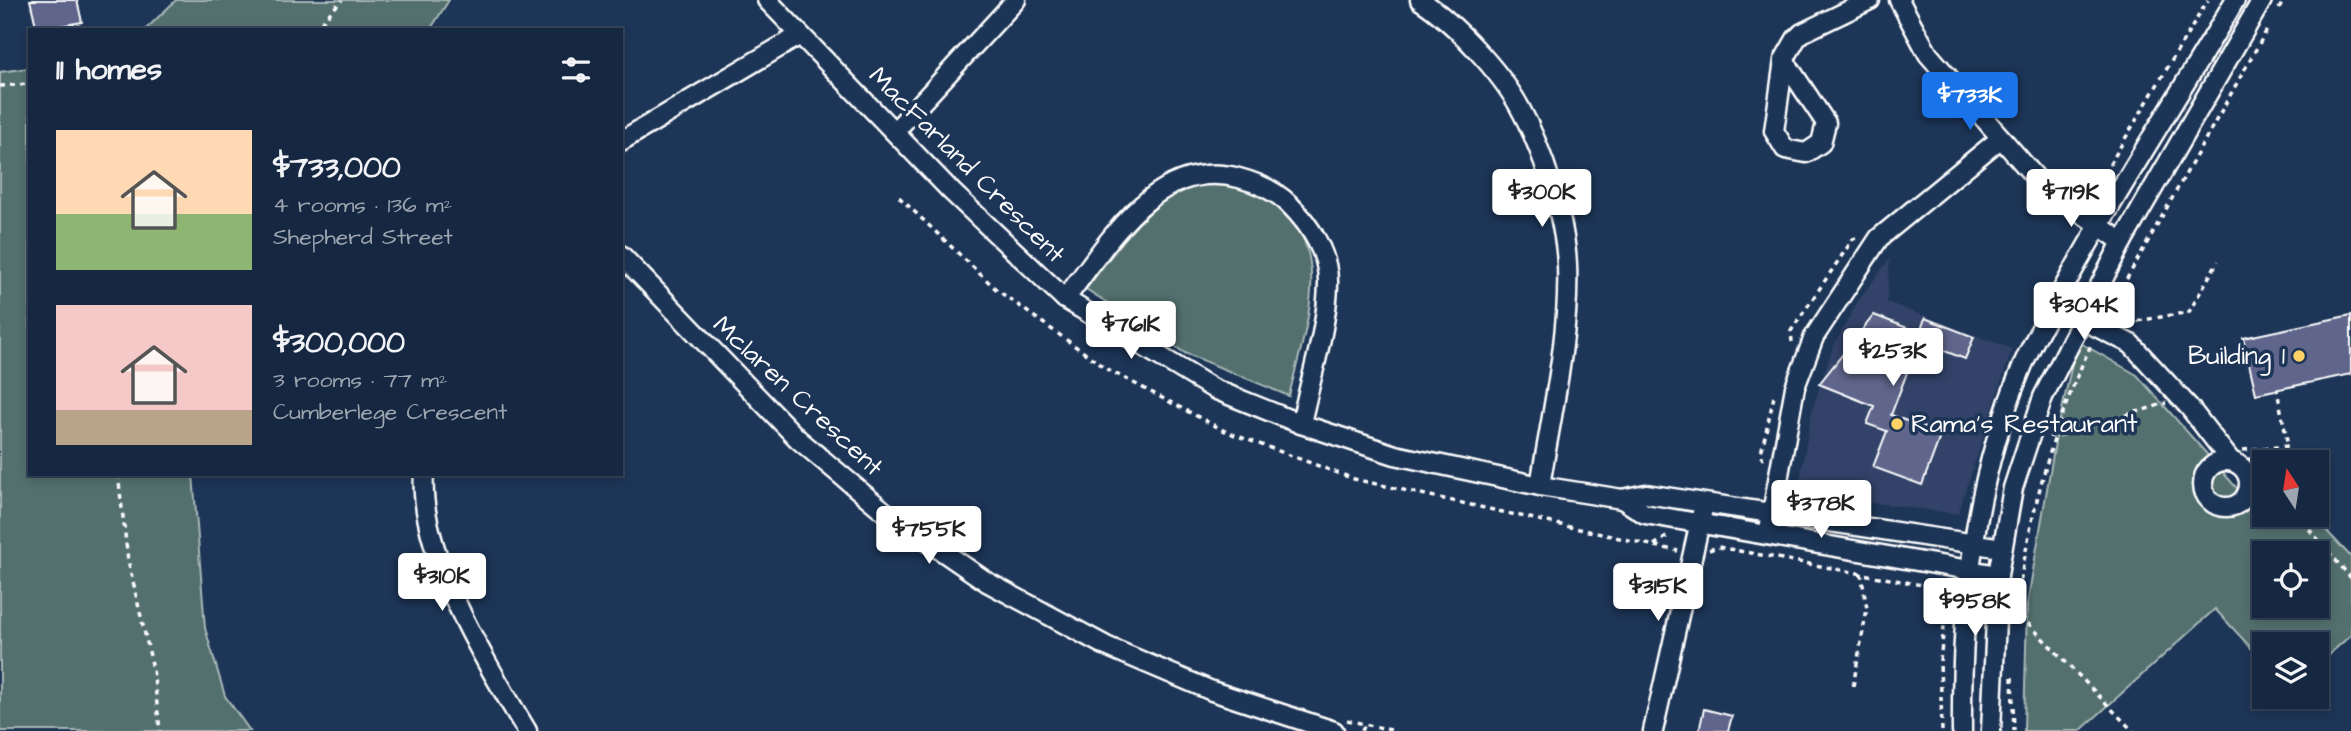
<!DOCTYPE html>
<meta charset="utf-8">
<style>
body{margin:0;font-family:"Architects Daughter",sans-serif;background:#1f3048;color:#f1f3f6;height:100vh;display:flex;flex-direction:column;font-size:26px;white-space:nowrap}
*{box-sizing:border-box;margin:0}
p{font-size:23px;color:#9ea6b1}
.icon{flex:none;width:38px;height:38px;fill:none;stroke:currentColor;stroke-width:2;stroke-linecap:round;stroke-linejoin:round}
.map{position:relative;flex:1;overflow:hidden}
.panel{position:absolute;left:28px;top:28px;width:595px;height:448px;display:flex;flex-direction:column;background:#162841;border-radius:0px;box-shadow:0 4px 10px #0003,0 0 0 2px #35445a}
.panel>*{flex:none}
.needle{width:46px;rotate:348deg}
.fabs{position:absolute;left:2252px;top:450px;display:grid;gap:14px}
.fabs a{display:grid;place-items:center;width:77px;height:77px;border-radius:0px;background:#162841;box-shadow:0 4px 10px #0003,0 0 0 2px #35445a;font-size:35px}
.price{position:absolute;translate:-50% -60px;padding:0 16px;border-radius:7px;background:#fff;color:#222;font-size:23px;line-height:46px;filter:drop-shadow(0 2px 4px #0008)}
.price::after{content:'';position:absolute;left:50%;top:42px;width:21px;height:16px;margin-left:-10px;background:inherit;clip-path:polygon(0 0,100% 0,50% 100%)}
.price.active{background:#1a73e8;color:#fff}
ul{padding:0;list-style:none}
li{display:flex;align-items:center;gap:21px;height:175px;padding:0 28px}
li span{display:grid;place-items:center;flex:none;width:196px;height:140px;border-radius:0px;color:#555}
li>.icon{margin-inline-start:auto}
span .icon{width:84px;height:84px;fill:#fffc;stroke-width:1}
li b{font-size:30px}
h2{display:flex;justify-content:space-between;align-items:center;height:84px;padding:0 28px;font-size:30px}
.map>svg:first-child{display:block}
.built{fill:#314367}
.green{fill:#52706e;stroke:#a8b8b6;stroke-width:2;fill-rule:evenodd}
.building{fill:#5f658b;stroke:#fff;stroke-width:2}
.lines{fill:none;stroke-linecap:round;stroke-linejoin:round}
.minor-casing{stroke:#fff;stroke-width:23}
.path{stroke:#fff;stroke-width:3.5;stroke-dasharray:5 5;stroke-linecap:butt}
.minor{stroke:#1d3557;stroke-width:18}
.poi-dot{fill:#ffd166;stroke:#1d3557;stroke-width:2.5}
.labels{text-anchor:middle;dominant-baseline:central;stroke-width:7;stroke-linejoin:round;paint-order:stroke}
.street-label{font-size:26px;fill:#fff;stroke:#1d3557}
.poi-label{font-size:26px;fill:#fff;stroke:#1d3557;text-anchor:end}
</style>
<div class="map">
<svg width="2351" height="731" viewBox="0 0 2351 731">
<rect width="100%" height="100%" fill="#1d3557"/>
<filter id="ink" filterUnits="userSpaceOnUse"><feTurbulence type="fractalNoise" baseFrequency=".0143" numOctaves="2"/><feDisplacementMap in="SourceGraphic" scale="14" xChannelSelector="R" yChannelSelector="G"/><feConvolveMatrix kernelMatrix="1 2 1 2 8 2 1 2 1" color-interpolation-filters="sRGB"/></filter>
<g filter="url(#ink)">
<!-- built -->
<path class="built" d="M 1890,258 L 1887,302 L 2012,349 L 1958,514 L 1806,494 L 1799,484 L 1812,410 L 1833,347 L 1858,301 Z"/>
<!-- green -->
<g class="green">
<path d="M 176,0 L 449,0 L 430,30 L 145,30 Z"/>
<path d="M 30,68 L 30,474 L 193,474 L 205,628 L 225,696 L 250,731 L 0,731 L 0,72 Z"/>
<path d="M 1196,182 C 1213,184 1233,183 1250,188 C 1263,191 1275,202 1285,212 C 1334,260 1302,338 1289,396 L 1185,353 L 1086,289 C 1119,247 1146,203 1196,182 Z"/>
<path d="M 2077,341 L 2137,375 L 2257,511 L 2264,505 L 2264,514 L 2312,515 L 2351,557 L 2351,635 L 2317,665 L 2317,644 L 2264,644 L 2264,662 L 2215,609 L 2080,731 L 2024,731 L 2027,605 L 2056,437 ZM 2264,553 L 2317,553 L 2317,606 L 2264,606 Z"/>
</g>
<!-- building -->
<g class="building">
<path d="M 30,0 L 77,0 L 82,22 L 37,30 Z"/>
<path d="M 1874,315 L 1920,333 L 1925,318 L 1974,337 L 1965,359 L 1919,341 L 1891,415 L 1941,434 L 1922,485 L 1873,467 L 1887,431 L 1867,424 L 1874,406 L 1819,384 Z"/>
<path d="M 2351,315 L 2351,374 L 2256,394 L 2243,338 Z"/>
<path d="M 1704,709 L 1732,716 L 1728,731 L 1699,731 Z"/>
</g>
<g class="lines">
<defs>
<g id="minor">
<path d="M 767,0 L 952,192 L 1065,299 L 1214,389 L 1301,424 L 1395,455 L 1540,486 L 1622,499 L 1646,494 L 2002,548"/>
<path d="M 1420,0 C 1454,22 1501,72 1520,108 C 1543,150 1565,218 1567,265 C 1570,336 1551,416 1540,486"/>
<path d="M 1899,0 L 1928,54 L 2042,185 L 2122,242"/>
<path d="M 1784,60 L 1826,123 L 1821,143 L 1806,153 L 1785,149 L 1774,131 L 1784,60 L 1796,39 L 1802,33 L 1870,0"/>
<path d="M 895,131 L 1016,0"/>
<path d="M 621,141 L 800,35"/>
<path d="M 621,255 L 798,439 L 885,512 L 987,582 L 1106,646 L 1212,691 L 1334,731"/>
<path d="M 1065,299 C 1108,244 1156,156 1239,178 C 1258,183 1276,191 1290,205 C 1310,225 1329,254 1328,284 C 1327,330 1310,379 1301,424"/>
<path d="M 2054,306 L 2131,344 L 2189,407 L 2231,461"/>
<circle cx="2226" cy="484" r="23"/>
<path d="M 424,474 C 418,553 487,664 527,731"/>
<path d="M 1622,499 L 1645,514 L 1998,575"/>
<path d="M 1768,535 L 1795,387 L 1814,337 L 1879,238 L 2001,138"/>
<path d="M 1653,731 L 1702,513"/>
<path d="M 1962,731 C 1961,606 1973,484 2022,367 C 2035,336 2053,307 2069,278 C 2121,183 2181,93 2235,0"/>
<path d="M 1991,731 L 1998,575 L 2013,488 L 2043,397 L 2122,242 L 2262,0"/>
</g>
</defs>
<!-- minor casing -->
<use href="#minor" class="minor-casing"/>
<!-- path -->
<g class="path">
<path d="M 2279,9 L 2284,0"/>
<path d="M 317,28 L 388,30"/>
<path d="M 314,30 L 342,0"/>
<path d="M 0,86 L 30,84"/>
<path d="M 899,197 L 997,290 L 1107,369 L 1227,432 L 1354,479 L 1678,551"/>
<path d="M 2089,199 L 2208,0"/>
<path d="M 2112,306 L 2138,321 L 2189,312 L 2218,261"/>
<path d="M 2107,314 L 2268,28"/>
<path d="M 1792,342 L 1791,331 L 1853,239 L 1859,237"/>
<path d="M 2049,436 L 2056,437 L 2166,403"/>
<path d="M 2243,450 L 2288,446 L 2277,390"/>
<path d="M 2248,458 L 2264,477"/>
<path d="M 1763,460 L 1761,453 L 1775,392"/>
<path d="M 118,474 L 128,560 L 153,669 L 160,731"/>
<path d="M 2296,514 L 2351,578"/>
<path d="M 1654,545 L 1668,536"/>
<path d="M 1709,550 L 1718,547 L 1949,590 L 1951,593"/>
<path d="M 2014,609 L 2133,731"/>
<path d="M 2016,610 C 2029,518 2052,427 2092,343"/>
<path d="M 2012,677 L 2014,731"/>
<path d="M 1853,686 L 1867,609 L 1861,573"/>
<path d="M 1347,720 L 1395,731"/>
<path d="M 1362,731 L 1365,724"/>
<path d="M 1942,731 L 1940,661 L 1946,610 L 1951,607"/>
</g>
<!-- minor -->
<use href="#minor" class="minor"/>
</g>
</g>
<!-- markers -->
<g class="poi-dot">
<circle cx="2299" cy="356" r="7"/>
<circle cx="1897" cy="424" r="7"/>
</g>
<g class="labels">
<!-- street labels -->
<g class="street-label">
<text transform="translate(967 165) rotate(45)">MacFarland Crescent</text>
<text transform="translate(798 396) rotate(43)">Mclaren Crescent</text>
</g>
<!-- poi labels -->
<g class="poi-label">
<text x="2285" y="356">Building 1</text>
<text x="1911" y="424" text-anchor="start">Rama’s Restaurant</text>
</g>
</g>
</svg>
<div class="fabs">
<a><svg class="needle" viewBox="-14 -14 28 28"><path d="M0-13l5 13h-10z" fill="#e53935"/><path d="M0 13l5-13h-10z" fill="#9ea6b1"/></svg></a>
<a><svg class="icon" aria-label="locate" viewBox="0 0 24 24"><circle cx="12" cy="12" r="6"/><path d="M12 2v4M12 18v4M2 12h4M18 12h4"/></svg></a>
<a><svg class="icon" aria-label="layers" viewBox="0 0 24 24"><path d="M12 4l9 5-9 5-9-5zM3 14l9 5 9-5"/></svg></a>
</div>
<b class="price active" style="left:1970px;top:132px">$733K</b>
<b class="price" style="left:1542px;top:229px">$300K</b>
<b class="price" style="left:2071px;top:229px">$719K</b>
<b class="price" style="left:2084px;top:342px">$304K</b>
<b class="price" style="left:1131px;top:361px">$761K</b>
<b class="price" style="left:1893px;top:388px">$253K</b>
<b class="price" style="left:1821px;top:540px">$378K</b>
<b class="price" style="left:929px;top:566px">$755K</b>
<b class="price" style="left:442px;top:613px">$310K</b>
<b class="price" style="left:1658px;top:623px">$315K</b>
<b class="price" style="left:1975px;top:638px">$958K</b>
<section class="panel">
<h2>11 homes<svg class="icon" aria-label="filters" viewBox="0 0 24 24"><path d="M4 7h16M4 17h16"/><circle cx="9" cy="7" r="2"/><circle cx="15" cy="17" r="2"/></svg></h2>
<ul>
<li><span style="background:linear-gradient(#ffd9b3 60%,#8fb573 0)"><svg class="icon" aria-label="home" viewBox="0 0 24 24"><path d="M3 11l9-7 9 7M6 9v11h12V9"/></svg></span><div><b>$733,000</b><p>4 rooms · 136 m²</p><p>Shepherd Street</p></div></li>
<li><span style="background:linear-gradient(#f6c9c9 75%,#b9a48a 0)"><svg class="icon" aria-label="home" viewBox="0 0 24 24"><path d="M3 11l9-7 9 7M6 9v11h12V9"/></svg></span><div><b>$300,000</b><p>3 rooms · 77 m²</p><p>Cumberlege Crescent</p></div></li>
</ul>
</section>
</div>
